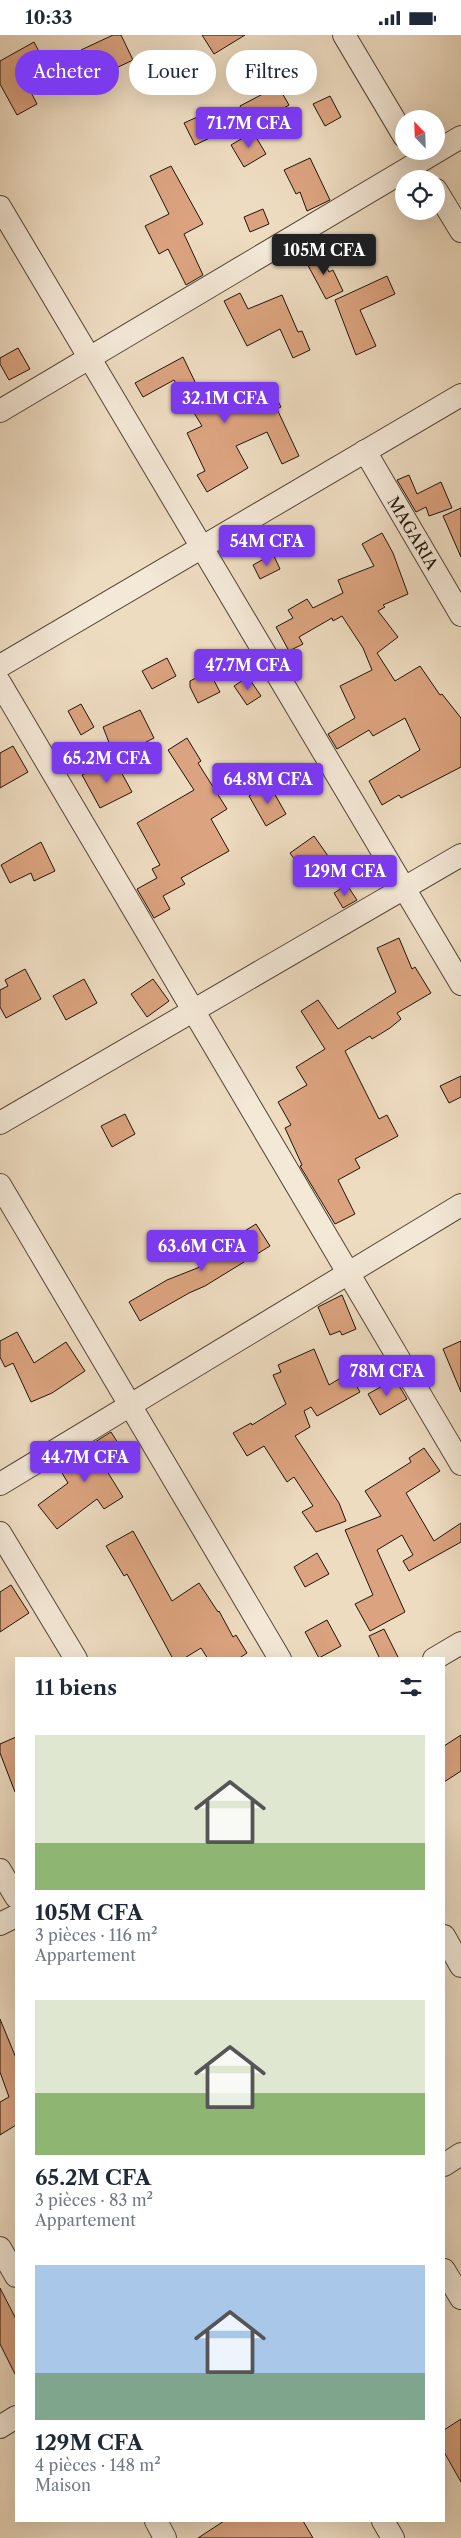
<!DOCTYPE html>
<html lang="fr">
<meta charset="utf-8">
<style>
body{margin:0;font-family:"Libre Caslon Text",serif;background:#f2f2f3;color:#1f2937;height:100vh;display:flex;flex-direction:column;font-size:19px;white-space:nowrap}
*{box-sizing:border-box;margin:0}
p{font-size:16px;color:#747a83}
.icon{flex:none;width:28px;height:28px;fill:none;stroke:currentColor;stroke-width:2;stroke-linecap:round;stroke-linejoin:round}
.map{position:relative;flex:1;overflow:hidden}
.side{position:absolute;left:15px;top:1622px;width:430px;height:865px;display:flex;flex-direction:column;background:#fff;border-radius:0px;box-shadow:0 5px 20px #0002}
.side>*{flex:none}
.banner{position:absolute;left:15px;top:15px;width:431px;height:45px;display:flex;gap:10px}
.needle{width:32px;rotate:337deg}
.tools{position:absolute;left:395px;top:75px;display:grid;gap:10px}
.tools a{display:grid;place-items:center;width:50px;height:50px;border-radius:50%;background:#fff;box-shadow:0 5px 20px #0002;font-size:25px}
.price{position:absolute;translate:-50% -42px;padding:0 11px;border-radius:5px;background:#7c3aed;color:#fff;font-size:16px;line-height:32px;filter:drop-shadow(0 1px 2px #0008)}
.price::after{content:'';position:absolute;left:50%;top:30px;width:15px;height:11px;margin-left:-8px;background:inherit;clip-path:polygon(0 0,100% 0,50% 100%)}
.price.on{background:#222;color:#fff}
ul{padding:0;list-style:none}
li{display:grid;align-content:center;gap:10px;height:265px;padding:0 20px}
li span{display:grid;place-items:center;height:155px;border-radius:0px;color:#555}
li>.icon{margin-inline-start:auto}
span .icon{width:90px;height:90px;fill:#fffc;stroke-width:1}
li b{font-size:21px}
h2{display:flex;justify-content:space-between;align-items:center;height:60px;padding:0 20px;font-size:21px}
.pill{padding:0 18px;border-radius:22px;background:#fff;box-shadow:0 5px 20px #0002;font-size:18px;line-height:45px}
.pill.on{background:#7c3aed;color:#fff}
.status{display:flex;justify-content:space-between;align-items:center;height:35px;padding:0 25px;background:#fff;direction:ltr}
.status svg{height:14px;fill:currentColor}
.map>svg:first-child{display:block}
.building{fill:#dba37f;stroke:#20140a}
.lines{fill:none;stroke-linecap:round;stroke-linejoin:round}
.minor-casing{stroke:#544638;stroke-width:24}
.minor{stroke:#f4e8d7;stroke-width:22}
.labels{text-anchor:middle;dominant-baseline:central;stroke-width:5;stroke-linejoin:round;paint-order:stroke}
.street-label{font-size:16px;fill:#20140a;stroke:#f4e8d7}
</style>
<div class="status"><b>10:33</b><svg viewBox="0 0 49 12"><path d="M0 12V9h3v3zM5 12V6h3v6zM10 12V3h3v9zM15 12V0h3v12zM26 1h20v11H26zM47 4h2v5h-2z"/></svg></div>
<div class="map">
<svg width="461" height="2503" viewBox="0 0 461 2503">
<rect width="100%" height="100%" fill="#eedcc1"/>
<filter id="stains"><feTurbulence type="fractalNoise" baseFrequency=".004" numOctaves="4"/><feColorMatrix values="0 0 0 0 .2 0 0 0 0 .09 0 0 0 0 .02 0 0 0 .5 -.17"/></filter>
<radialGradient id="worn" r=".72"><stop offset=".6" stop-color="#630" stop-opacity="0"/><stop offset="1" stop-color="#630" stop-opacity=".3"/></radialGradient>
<!-- building -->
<g class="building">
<path d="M 113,0 L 121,0 L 133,25 L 95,43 L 81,15 Z"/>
<path d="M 202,0 L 245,0 L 214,19 Z"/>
<path d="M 34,7 L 44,26 L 21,38 L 37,69 L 17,80 L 0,49 L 0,26 Z"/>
<path d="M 278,51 L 289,70 L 252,93 L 240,71 Z"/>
<path d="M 330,61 L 341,82 L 325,91 L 313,69 Z"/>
<path d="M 204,79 L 214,101 L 195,110 L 184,88 Z"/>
<path d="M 253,97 L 266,119 L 244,132 L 231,110 Z"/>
<path d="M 310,123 L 330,165 L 307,176 L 300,157 L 296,159 L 284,135 Z"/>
<path d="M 171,131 L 203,189 L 184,199 L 203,240 L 186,250 L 168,214 L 159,219 L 145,191 L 169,179 L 150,141 Z"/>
<path d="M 263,174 L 269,189 L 250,197 L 244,182 Z"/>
<path d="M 320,217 L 329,237 L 333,235 L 343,256 L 326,264 L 304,223 Z"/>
<path d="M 387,241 L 395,259 L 360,275 L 376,311 L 356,320 L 335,265 Z"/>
<path d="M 240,258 L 248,274 L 282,260 L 298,297 L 302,296 L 310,315 L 293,323 L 280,294 L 247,311 L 224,266 Z"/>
<path d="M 18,313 L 30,334 L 9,345 L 0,329 L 0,323 Z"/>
<path d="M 183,322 L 197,351 L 199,350 L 213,373 L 269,349 L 281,372 L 277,374 L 299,421 L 282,429 L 267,397 L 236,411 L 248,433 L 207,457 L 197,440 L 205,436 L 187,398 L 202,391 L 174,345 L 143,362 L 135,348 Z"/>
<path d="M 409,440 L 417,459 L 441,447 L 452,473 L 429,481 L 426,472 L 416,477 L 397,445 Z"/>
<path d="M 461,473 L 461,522 L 443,481 Z"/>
<path d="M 382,498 L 393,518 L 408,559 L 383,570 L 385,572 L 378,576 L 398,602 L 377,618 L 395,646 L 420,631 L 440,660 L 442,659 L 461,683 L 461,732 L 401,763 L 399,760 L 382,770 L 369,746 L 420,715 L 405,683 L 373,701 L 369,695 L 337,714 L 328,699 L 355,683 L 340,651 L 372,635 L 363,613 L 342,581 L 333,586 L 332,583 L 299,602 L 303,609 L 289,616 L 276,592 L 293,583 L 288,575 L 307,564 L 313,573 L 343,558 L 338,545 L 374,531 L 362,509 Z"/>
<path d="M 273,519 L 280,534 L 260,544 L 253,530 Z"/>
<path d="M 167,623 L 176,641 L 152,654 L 142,636 Z"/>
<path d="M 209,636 L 220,657 L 198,668 L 190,652 L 190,646 Z"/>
<path d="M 248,642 L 261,661 L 247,670 L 234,651 Z"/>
<path d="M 81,669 L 94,692 L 81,700 L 68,676 Z"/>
<path d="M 140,675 L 154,703 L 115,723 L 103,692 Z"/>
<path d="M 187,703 L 201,726 L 198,728 L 227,774 L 211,784 L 229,816 L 181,843 L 185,849 L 163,861 L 170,874 L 154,883 L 137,854 L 157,843 L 152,834 L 160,830 L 137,788 L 194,755 L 168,715 Z"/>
<path d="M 13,711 L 28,737 L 0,753 L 0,718 Z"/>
<path d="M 114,724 L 132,757 L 100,773 L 82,740 Z"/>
<path d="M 269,749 L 286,779 L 266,791 L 249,761 Z"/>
<path d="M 314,801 L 328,821 L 303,837 L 290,818 Z"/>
<path d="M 41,807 L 55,836 L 34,846 L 31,838 L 10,848 L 1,830 Z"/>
<path d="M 347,850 L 357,865 L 343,873 L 334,858 Z"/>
<path d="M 399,903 L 412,934 L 415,932 L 431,958 L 397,978 L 401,984 L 390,993 L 372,1004 L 370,1001 L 345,1016 L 379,1084 L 387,1080 L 398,1101 L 355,1124 L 360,1133 L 338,1145 L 355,1179 L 335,1189 L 300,1131 L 302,1130 L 285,1093 L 291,1090 L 278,1067 L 307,1050 L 296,1032 L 325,1014 L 301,976 L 318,965 L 338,994 L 396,957 L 377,913 Z"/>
<path d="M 25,934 L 41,964 L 6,983 L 0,972 L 0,955 L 8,951 L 5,945 Z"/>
<path d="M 84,944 L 97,968 L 66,985 L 53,961 Z"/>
<path d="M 153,944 L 169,966 L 147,982 L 131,959 Z"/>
<path d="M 461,1041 L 461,1062 L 449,1068 L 440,1051 Z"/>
<path d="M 125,1079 L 135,1099 L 112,1112 L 101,1091 Z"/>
<path d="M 256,1189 L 270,1211 L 205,1251 L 189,1258 L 140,1286 L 129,1267 L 167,1245 L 205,1230 L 201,1223 Z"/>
<path d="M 342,1260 L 356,1294 L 342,1300 L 340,1296 L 330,1300 L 318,1272 Z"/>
<path d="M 17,1297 L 34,1328 L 66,1307 L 85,1336 L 52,1358 L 31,1367 L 13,1328 L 5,1332 L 0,1322 L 0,1306 Z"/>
<path d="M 461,1306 L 461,1357 L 443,1314 Z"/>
<path d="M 314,1314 L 329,1350 L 349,1338 L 360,1357 L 317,1381 L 311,1372 L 304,1376 L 310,1392 L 295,1401 L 339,1468 L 346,1486 L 316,1497 L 302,1477 L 313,1471 L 294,1442 L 287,1447 L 264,1411 L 247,1421 L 233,1398 L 251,1388 L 252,1390 L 286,1369 L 273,1340 L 281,1337 L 278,1330 Z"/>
<path d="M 395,1344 L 407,1364 L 380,1380 L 368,1359 Z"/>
<path d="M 111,1397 L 123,1416 L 102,1428 L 123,1462 L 104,1474 L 97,1464 L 57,1494 L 38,1470 L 68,1448 L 59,1433 L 89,1415 L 87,1412 Z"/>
<path d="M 424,1413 L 440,1436 L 406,1458 L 434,1506 L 461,1488 L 461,1507 L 409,1536 L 403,1526 L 413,1520 L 402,1500 L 377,1515 L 405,1577 L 370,1596 L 355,1569 L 373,1560 L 345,1495 L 381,1481 L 365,1456 L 411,1427 L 409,1423 Z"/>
<path d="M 133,1496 L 172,1566 L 199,1548 L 218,1577 L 219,1576 L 233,1602 L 236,1600 L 247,1618 L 238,1624 L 208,1624 L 201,1613 L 183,1624 L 173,1624 L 127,1539 L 124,1541 L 106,1511 Z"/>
<path d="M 317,1518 L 329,1539 L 305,1552 L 294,1532 Z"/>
<path d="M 11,1550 L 29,1578 L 0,1597 L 0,1557 Z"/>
<path d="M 327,1585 L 341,1611 L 319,1623 L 305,1597 Z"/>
<path d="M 384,1594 L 399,1624 L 380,1624 L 369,1601 Z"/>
<path d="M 461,1700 L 461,1736 L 444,1747 L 444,1711 Z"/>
<path d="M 16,1702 L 16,1756 L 15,1757 L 0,1718 L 0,1709 Z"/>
<path d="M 0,1984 L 16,2023 L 16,2090 L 0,2100 L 0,2067 L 9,2062 L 0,2037 Z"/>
<path d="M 0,2253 L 16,2284 L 16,2341 L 0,2309 Z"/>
<path d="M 461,2384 L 461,2447 L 444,2417 L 444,2395 Z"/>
<path d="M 224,2486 L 303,2486 L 313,2503 L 198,2503 Z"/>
</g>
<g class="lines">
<defs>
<g id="minor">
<path d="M 344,0 L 404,101"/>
<path d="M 436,155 L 461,196"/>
<path d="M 0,172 L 461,949"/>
<path d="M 0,376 L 461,102"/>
<path d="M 365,416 L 461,580"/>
<path d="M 0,631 L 461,360"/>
<path d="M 0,648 L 461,1429"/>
<path d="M 0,1088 L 461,820"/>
<path d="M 0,1150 L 280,1624"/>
<path d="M 0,1449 L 461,1170"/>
<path d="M 0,1498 L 76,1624"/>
<path d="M 434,1624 L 461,1608"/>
<path d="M 0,1835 L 16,1862"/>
<path d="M 0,1889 L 16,1881"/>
<path d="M 444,1901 L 461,1931"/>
<path d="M 444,2130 L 461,2119"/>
<path d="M 0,2213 L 16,2241"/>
<path d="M 444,2235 L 461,2263"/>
<path d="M 0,2392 L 16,2382"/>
<path d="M 156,2486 L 165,2503"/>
<path d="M 383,2486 L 393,2503"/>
</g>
</defs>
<!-- minor casing -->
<use href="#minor" class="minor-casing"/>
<!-- minor -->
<use href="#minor" class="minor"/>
</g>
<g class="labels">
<!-- street labels -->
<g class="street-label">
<text transform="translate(413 498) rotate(59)">MAGARIA</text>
</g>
</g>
<rect width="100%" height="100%" filter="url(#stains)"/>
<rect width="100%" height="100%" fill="url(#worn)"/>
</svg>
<div class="tools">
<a><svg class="needle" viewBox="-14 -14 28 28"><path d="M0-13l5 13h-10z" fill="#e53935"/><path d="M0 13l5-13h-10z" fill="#747a83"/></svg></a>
<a><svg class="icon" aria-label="locate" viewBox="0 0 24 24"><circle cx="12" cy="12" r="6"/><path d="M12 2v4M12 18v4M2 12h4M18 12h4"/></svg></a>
</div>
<b class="price" style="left:249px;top:114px">71.7M CFA</b>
<b class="price on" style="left:324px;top:241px">105M CFA</b>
<b class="price" style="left:225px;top:389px">32.1M CFA</b>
<b class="price" style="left:267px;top:532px">54M CFA</b>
<b class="price" style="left:248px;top:656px">47.7M CFA</b>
<b class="price" style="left:107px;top:749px">65.2M CFA</b>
<b class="price" style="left:268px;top:770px">64.8M CFA</b>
<b class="price" style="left:345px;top:862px">129M CFA</b>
<b class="price" style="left:202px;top:1237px">63.6M CFA</b>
<b class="price" style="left:387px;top:1362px">78M CFA</b>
<b class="price" style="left:85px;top:1448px">44.7M CFA</b>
<div class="banner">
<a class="pill on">Acheter</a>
<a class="pill">Louer</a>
<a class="pill">Filtres</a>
</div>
<section class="side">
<h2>11 biens<svg class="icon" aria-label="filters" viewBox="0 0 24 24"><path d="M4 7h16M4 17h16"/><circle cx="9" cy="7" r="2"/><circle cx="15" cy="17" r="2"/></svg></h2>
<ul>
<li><span style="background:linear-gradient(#dfe7d0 70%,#8fb573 0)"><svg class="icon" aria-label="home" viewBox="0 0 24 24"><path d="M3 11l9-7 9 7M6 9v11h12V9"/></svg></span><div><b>105M CFA</b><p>3 pièces · 116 m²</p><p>Appartement</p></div></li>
<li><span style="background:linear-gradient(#dfe7d0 60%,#8fb573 0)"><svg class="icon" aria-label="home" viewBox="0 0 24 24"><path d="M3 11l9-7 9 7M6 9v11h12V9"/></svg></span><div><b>65.2M CFA</b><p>3 pièces · 83 m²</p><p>Appartement</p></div></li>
<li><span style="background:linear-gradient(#a9c7e8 70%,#7fa58c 0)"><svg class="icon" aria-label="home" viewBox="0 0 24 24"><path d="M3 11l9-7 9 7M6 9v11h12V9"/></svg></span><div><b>129M CFA</b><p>4 pièces · 148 m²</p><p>Maison</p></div></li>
</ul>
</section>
</div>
